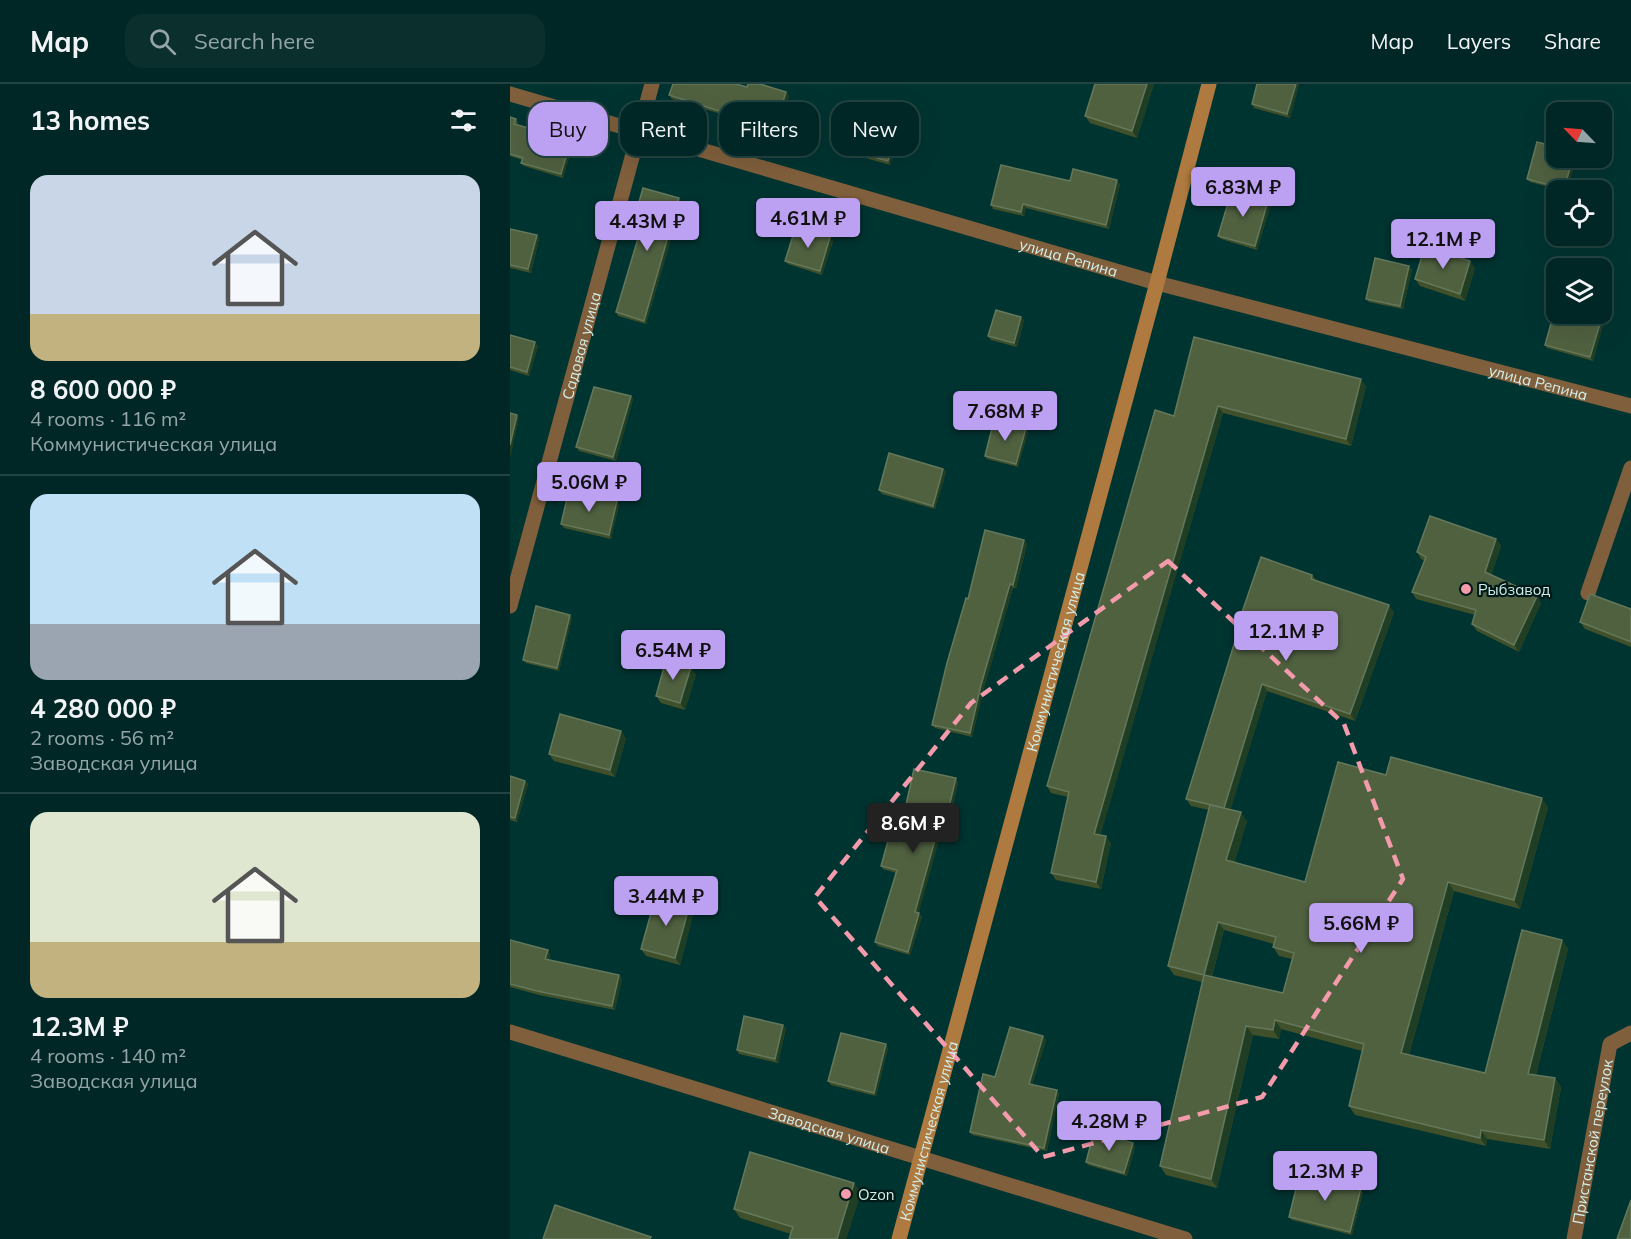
<!DOCTYPE html>
<meta charset="utf-8">
<style>
body{margin:0;font-family:Mulish,sans-serif;background:#0a2f2d;color:#f1f3f6;height:100vh;display:flex;flex-direction:column;font-size:22px;white-space:nowrap}
*{box-sizing:border-box;margin:0}
p{font-size:20px;color:#95a5a7}
.icon{flex:none;width:33px;height:33px;fill:none;stroke:currentColor;stroke-width:2;stroke-linecap:round;stroke-linejoin:round}
.map{position:relative;flex:1;overflow:hidden}
.details{display:flex;flex-direction:column;background:#002725;width:510px}
.details>*{flex:none}
.banner{position:absolute;left:18px;top:18px;width:570px;height:54px;display:flex;gap:12px}
.needle{width:39px;rotate:295deg}
.controls{position:absolute;left:1036px;top:18px;display:grid;gap:12px}
.controls a{display:grid;place-items:center;width:66px;height:66px;border-radius:12px;background:#002725;box-shadow:0 6px 24px #0002,0 0 0 2px #224442;font-size:30px}
.price{position:absolute;translate:-50% -51px;padding:0 14px;border-radius:6px;background:#bca0f2;color:#111;font-size:20px;line-height:39px;filter:drop-shadow(0 2px 3px #0008)}
.price::after{content:'';position:absolute;left:50%;top:36px;width:18px;height:14px;margin-left:-9px;background:inherit;clip-path:polygon(0 0,100% 0,50% 100%)}
.price.current{background:#222;color:#fff}
ul{padding:0;list-style:none}
li{display:grid;align-content:center;gap:12px;height:318px;padding:0 30px}
li+li{border-top:2px solid #224442}
li span{display:grid;place-items:center;height:186px;border-radius:18px;color:#555}
li>.icon{margin-inline-start:auto}
span .icon{width:108px;height:108px;fill:#fffc;stroke-width:1}
li b{font-size:26px}
h2{display:flex;justify-content:space-between;align-items:center;height:72px;padding:0 30px;font-size:26px}
.tag{padding:0 21px;border-radius:18px;background:#002725;box-shadow:0 6px 24px #0002,0 0 0 2px #224442;font-size:21px;line-height:54px}
.tag.current{background:#bca0f2;color:#111}
header{display:flex;align-items:center;gap:36px;box-sizing:border-box;height:84px;padding:0 30px;background:#002725;border-bottom:2px solid #224442}
header strong{font-size:28px}
nav{display:flex;gap:33px;margin-inline-start:auto;font-size:21px}
.search{width:420px;height:54px;background:#0a2f2d;display:flex;align-items:center;gap:15px;box-sizing:border-box;padding:0 21px;border-radius:18px;color:#95a5a7;font-size:22px}
main{display:flex;flex:1;min-height:0}
.map>svg:first-child{display:block}
.lines{fill:none;stroke-linecap:round;stroke-linejoin:round}
.street{stroke:#805f3c;stroke-width:15}
.secondary{stroke:#af7a40;stroke-width:15}
.wall{fill:#40502b;fill-rule:evenodd}
.shaded-wall{fill:#203e24}
.building{fill:#506140;stroke:#64785b;stroke-width:1.5;fill-rule:evenodd}
.marked{fill:none;stroke:#f39aab;stroke-width:4.5;stroke-dasharray:12 8;stroke-linejoin:round}
.poi-dot{fill:#f39aab;stroke:#001917;stroke-width:2}
.labels{text-anchor:middle;dominant-baseline:central;stroke-width:4.5;stroke-linejoin:round;paint-order:stroke}
.street-label{font-size:15px;fill:#d2f1ed;stroke:#001917}
.poi-label{font-size:15px;fill:#d2f1ed;stroke:#001917;text-anchor:start}
</style>
<header>
<strong>Map</strong>
<div class="search"><svg class="icon" aria-label="search" viewBox="0 0 24 24"><circle cx="10" cy="10" r="6"/><path d="M15 15l6 6"/></svg>Search here</div>
<nav><a>Map</a><a>Layers</a><a>Share</a></nav>
</header>
<main>
<section class="details">
<h2>13 homes<svg class="icon" aria-label="filters" viewBox="0 0 24 24"><path d="M4 7h16M4 17h16"/><circle cx="9" cy="7" r="2"/><circle cx="15" cy="17" r="2"/></svg></h2>
<ul>
<li><span style="background:linear-gradient(#c9d6e8 75%,#c2b280 0)"><svg class="icon" aria-label="home" viewBox="0 0 24 24"><path d="M3 11l9-7 9 7M6 9v11h12V9"/></svg></span><div><b>8 600 000 ₽</b><p>4 rooms · 116 m²</p><p>Коммунистическая улица</p></div></li>
<li><span style="background:linear-gradient(#bfe0f5 70%,#9aa5b1 0)"><svg class="icon" aria-label="home" viewBox="0 0 24 24"><path d="M3 11l9-7 9 7M6 9v11h12V9"/></svg></span><div><b>4 280 000 ₽</b><p>2 rooms · 56 m²</p><p>Заводская улица</p></div></li>
<li><span style="background:linear-gradient(#dfe7d0 70%,#c2b280 0)"><svg class="icon" aria-label="home" viewBox="0 0 24 24"><path d="M3 11l9-7 9 7M6 9v11h12V9"/></svg></span><div><b>12.3M ₽</b><p>4 rooms · 140 m²</p><p>Заводская улица</p></div></li>
</ul>
</section>
<div class="map">
<svg width="1121" height="1155" viewBox="0 0 1121 1155">
<rect width="100%" height="100%" fill="#003431"/>
<g class="lines">
<!-- street -->
<g class="street">
<path id="s1" d="M 0,10 L 647,199 L 1121,322"/>
<path d="M 1078,509 L 1121,384"/>
<path id="s2" d="M 0,522 L 142,0"/>
<path id="s3" d="M 0,948 L 675,1155"/>
<path id="s4" d="M 1064,1155 L 1100,960 L 1121,949"/>
</g>
<!-- secondary -->
<path class="secondary" id="s5" d="M 389,1155 L 647,199 L 699,0"/>
</g>
<!-- wall -->
<g class="wall">
<path d="M 585,0 L 644,0 L 627,54 L 580,39 L 575,32 Z"/>
<path d="M 747,0 L 789,0 L 780,34 L 744,24 L 742,20 Z"/>
<path d="M 237,3 L 276,8 L 279,12 L 266,51 L 229,39 L 227,35 L 162,15 L 159,11 Z"/>
<path d="M 0,33 L 6,35 L 8,39 L 7,41 L 61,56 L 63,60 L 53,94 L 14,82 L 11,79 L 12,76 L 0,72 Z"/>
<path d="M 390,46 L 380,81 L 345,71 L 342,67 Z"/>
<path d="M 1047,74 L 1066,74 L 1057,106 L 1050,106 L 1020,98 L 1017,95 Z"/>
<path d="M 610,100 L 599,145 L 516,124 L 514,132 L 483,125 L 481,121 Z"/>
<path d="M 172,118 L 136,240 L 108,232 L 106,228 L 131,144 L 125,142 L 123,139 Z"/>
<path d="M 761,120 L 747,166 L 711,155 L 708,152 Z"/>
<path d="M 0,145 L 27,151 L 29,155 L 21,189 L 0,184 Z"/>
<path d="M 320,153 L 323,157 L 312,191 L 278,180 L 275,177 Z"/>
<path d="M 965,184 L 955,217 L 910,202 L 905,195 Z"/>
<path d="M 902,185 L 893,225 L 859,218 L 856,215 Z"/>
<path d="M 1095,223 L 1097,226 L 1083,277 L 1037,264 L 1035,261 Z"/>
<path d="M 514,236 L 507,263 L 481,256 L 478,252 Z"/>
<path d="M 0,251 L 25,258 L 28,262 L 19,292 L 0,286 Z"/>
<path d="M 684,253 L 856,302 L 841,362 L 713,329 L 590,751 L 601,759 L 591,805 L 546,796 L 541,789 L 558,713 L 541,709 L 537,702 L 664,332 Z"/>
<path d="M 121,312 L 123,315 L 106,377 L 69,367 L 66,363 Z"/>
<path d="M 516,344 L 518,348 L 508,383 L 477,375 L 475,372 Z"/>
<path d="M 433,385 L 436,388 L 425,425 L 372,410 L 369,406 Z"/>
<path d="M 107,417 L 109,421 L 101,455 L 54,444 L 51,440 Z"/>
<path d="M 986,455 L 991,462 L 981,491 L 1031,519 L 1009,568 L 967,547 L 962,540 L 965,531 L 906,515 L 902,508 L 915,477 L 911,475 L 907,468 Z"/>
<path d="M 517,460 L 506,504 L 503,504 L 474,604 L 462,653 L 425,644 L 422,641 L 458,515 Z"/>
<path d="M 802,491 L 806,496 L 884,528 L 845,637 L 757,607 L 720,726 L 737,737 L 724,779 L 795,798 L 876,691 L 1038,723 L 1010,825 L 944,807 L 899,971 L 975,989 L 1052,856 L 1058,865 L 1026,991 L 1045,994 L 1051,1003 L 1040,1065 L 977,1055 L 976,1062 L 845,1031 L 839,1022 L 852,967 L 771,945 L 769,955 L 743,951 L 707,1104 L 656,1091 L 650,1082 L 692,898 L 664,891 L 658,882 L 699,726 L 681,722 L 676,715 L 730,539 L 729,537 ZM 714,846 L 764,860 L 763,863 L 769,872 L 782,875 L 773,909 L 702,893 Z"/>
<path d="M 1121,525 L 1121,563 L 1075,545 L 1070,538 Z"/>
<path d="M 62,534 L 49,587 L 16,579 L 13,576 Z"/>
<path d="M 186,590 L 175,626 L 151,619 L 146,612 Z"/>
<path d="M 116,654 L 105,693 L 44,677 L 39,670 Z"/>
<path d="M 0,692 L 15,697 L 18,700 L 7,738 L 0,736 Z"/>
<path d="M 448,698 L 439,739 L 434,738 L 408,829 L 412,833 L 400,871 L 368,862 L 365,858 L 386,789 L 373,785 L 371,782 L 393,734 Z"/>
<path d="M 184,827 L 170,881 L 136,872 L 131,865 Z"/>
<path d="M 0,856 L 40,870 L 39,876 L 109,891 L 112,895 L 105,926 L 29,911 L 0,903 Z"/>
<path d="M 276,944 L 268,979 L 229,970 L 227,966 Z"/>
<path d="M 533,952 L 536,956 L 522,1001 L 547,1006 L 549,1010 L 537,1067 L 462,1051 L 460,1048 L 485,993 Z"/>
<path d="M 376,960 L 378,964 L 366,1012 L 321,1001 L 318,997 Z"/>
<path d="M 623,1059 L 625,1063 L 617,1092 L 578,1081 L 576,1078 Z"/>
<path d="M 351,1108 L 336,1155 L 279,1155 L 281,1150 L 230,1134 L 224,1125 Z"/>
<path d="M 853,1108 L 842,1151 L 782,1136 L 779,1133 Z"/>
</g>
<!-- shaded-wall -->
<g class="shaded-wall">
<path d="M 637,0 L 644,0 L 627,54 L 622,47 Z"/>
<path d="M 786,0 L 789,0 L 780,34 L 777,30 Z"/>
<path d="M 276,8 L 279,12 L 266,51 L 264,47 Z"/>
<path d="M 387,43 L 390,46 L 380,81 L 378,77 Z"/>
<path d="M 61,56 L 63,60 L 53,94 L 51,90 Z"/>
<path d="M 1063,74 L 1066,74 L 1057,106 L 1055,106 L 1054,105 Z"/>
<path d="M 607,96 L 610,100 L 599,145 L 596,141 Z"/>
<path d="M 169,114 L 172,118 L 136,240 L 134,237 Z"/>
<path d="M 758,117 L 761,120 L 747,166 L 745,162 Z"/>
<path d="M 513,120 L 516,124 L 514,132 L 511,128 Z"/>
<path d="M 27,151 L 29,155 L 21,189 L 18,185 Z"/>
<path d="M 320,153 L 323,157 L 312,191 L 310,187 Z"/>
<path d="M 960,177 L 965,184 L 955,217 L 950,210 Z"/>
<path d="M 899,182 L 902,185 L 893,225 L 890,222 Z"/>
<path d="M 1095,223 L 1097,226 L 1083,277 L 1080,273 Z"/>
<path d="M 511,233 L 514,236 L 507,263 L 504,259 Z"/>
<path d="M 25,258 L 28,262 L 19,292 L 17,288 Z"/>
<path d="M 851,295 L 856,302 L 841,362 L 836,355 Z"/>
<path d="M 121,312 L 123,315 L 106,377 L 103,373 Z"/>
<path d="M 708,322 L 713,329 L 589,757 L 584,750 Z"/>
<path d="M 7,331 L 9,334 L 0,375 L 0,361 Z"/>
<path d="M 516,344 L 518,348 L 508,383 L 506,380 Z"/>
<path d="M 433,385 L 436,388 L 425,425 L 423,422 Z"/>
<path d="M 107,417 L 109,421 L 101,455 L 99,451 Z"/>
<path d="M 986,455 L 991,462 L 980,495 L 975,488 Z"/>
<path d="M 514,456 L 517,460 L 506,504 L 503,501 Z"/>
<path d="M 500,500 L 503,504 L 474,604 L 462,653 L 460,649 L 471,601 Z"/>
<path d="M 1027,512 L 1031,519 L 1009,568 L 1004,561 Z"/>
<path d="M 879,521 L 884,528 L 845,637 L 840,630 Z"/>
<path d="M 60,531 L 62,534 L 49,587 L 47,584 Z"/>
<path d="M 181,583 L 186,590 L 175,626 L 170,619 Z"/>
<path d="M 752,600 L 757,607 L 719,731 L 714,724 Z"/>
<path d="M 111,647 L 116,654 L 105,693 L 100,686 Z"/>
<path d="M 446,694 L 448,698 L 439,739 L 436,735 Z"/>
<path d="M 15,697 L 18,700 L 7,738 L 5,734 Z"/>
<path d="M 1032,714 L 1038,723 L 1010,825 L 1004,816 Z"/>
<path d="M 731,728 L 737,737 L 723,785 L 716,776 Z"/>
<path d="M 431,734 L 434,738 L 408,832 L 405,828 Z"/>
<path d="M 596,752 L 601,759 L 591,805 L 586,798 Z"/>
<path d="M 938,798 L 944,807 L 897,978 L 891,969 Z"/>
<path d="M 180,820 L 184,827 L 170,881 L 165,874 Z"/>
<path d="M 409,829 L 412,833 L 400,871 L 398,868 Z"/>
<path d="M 708,838 L 714,846 L 700,900 L 694,891 Z"/>
<path d="M 1052,856 L 1058,865 L 1024,998 L 1018,990 Z"/>
<path d="M 38,866 L 40,870 L 38,879 L 35,875 Z"/>
<path d="M 109,891 L 112,895 L 105,926 L 102,922 Z"/>
<path d="M 765,936 L 771,945 L 769,955 L 763,946 Z"/>
<path d="M 273,941 L 276,944 L 268,979 L 265,975 Z"/>
<path d="M 736,942 L 743,951 L 707,1104 L 701,1095 Z"/>
<path d="M 533,952 L 536,956 L 521,1004 L 519,1000 Z"/>
<path d="M 376,960 L 378,964 L 366,1012 L 364,1009 Z"/>
<path d="M 1045,994 L 1051,1003 L 1040,1065 L 1034,1056 Z"/>
<path d="M 547,1006 L 549,1010 L 537,1067 L 534,1064 Z"/>
<path d="M 971,1046 L 977,1055 L 976,1062 L 970,1054 Z"/>
<path d="M 623,1059 L 625,1063 L 617,1092 L 614,1089 Z"/>
<path d="M 344,1099 L 351,1108 L 336,1155 L 327,1155 Z"/>
<path d="M 851,1104 L 853,1108 L 842,1151 L 840,1148 Z"/>
</g>
<!-- building -->
<g class="building">
<path d="M 163,0 L 226,0 L 237,3 L 238,0 L 250,0 L 276,8 L 264,47 L 227,36 L 228,33 L 159,11 Z"/>
<path d="M 585,0 L 637,0 L 622,47 L 575,32 Z"/>
<path d="M 747,0 L 786,0 L 777,30 L 742,20 Z"/>
<path d="M 0,33 L 6,35 L 4,40 L 61,56 L 51,90 L 11,79 L 13,74 L 0,70 Z"/>
<path d="M 353,33 L 387,43 L 378,77 L 342,67 Z"/>
<path d="M 1027,58 L 1047,63 L 1047,74 L 1063,74 L 1054,105 L 1017,95 Z"/>
<path d="M 491,81 L 560,97 L 563,85 L 607,96 L 596,141 L 513,120 L 511,128 L 481,121 Z"/>
<path d="M 133,104 L 169,114 L 134,237 L 106,228 L 132,141 L 123,139 Z"/>
<path d="M 722,106 L 758,117 L 745,162 L 708,152 Z"/>
<path d="M 286,142 L 320,153 L 310,187 L 275,177 Z"/>
<path d="M 0,145 L 27,151 L 18,185 L 0,181 Z"/>
<path d="M 915,162 L 960,177 L 950,210 L 905,195 Z"/>
<path d="M 865,174 L 899,182 L 890,222 L 856,215 Z"/>
<path d="M 1047,218 L 1047,230 L 1092,230 L 1092,222 L 1095,223 L 1080,273 L 1035,261 Z"/>
<path d="M 486,226 L 511,233 L 504,259 L 478,252 Z"/>
<path d="M 0,251 L 25,258 L 17,288 L 0,283 Z"/>
<path d="M 684,253 L 851,295 L 836,355 L 708,322 L 584,750 L 596,752 L 586,798 L 541,789 L 559,708 L 537,702 L 645,326 L 664,332 Z"/>
<path d="M 84,303 L 121,312 L 103,373 L 66,363 Z"/>
<path d="M 0,329 L 7,331 L 0,361 Z"/>
<path d="M 484,336 L 516,344 L 506,380 L 475,372 Z"/>
<path d="M 379,369 L 433,385 L 423,422 L 369,406 Z"/>
<path d="M 59,406 L 107,417 L 99,451 L 51,440 Z"/>
<path d="M 920,432 L 986,455 L 975,488 L 1027,512 L 1004,561 L 962,540 L 966,526 L 902,508 L 916,473 L 907,468 Z"/>
<path d="M 475,446 L 514,456 L 503,501 L 500,500 L 471,601 L 460,649 L 422,641 L 437,579 L 456,514 L 458,515 Z"/>
<path d="M 751,473 L 802,491 L 801,495 L 879,521 L 840,630 L 752,600 L 714,724 L 676,715 L 731,538 L 729,537 Z"/>
<path d="M 1080,510 L 1121,525 L 1121,558 L 1070,538 Z"/>
<path d="M 26,522 L 60,531 L 47,584 L 13,576 Z"/>
<path d="M 156,576 L 181,583 L 170,619 L 146,612 Z"/>
<path d="M 50,630 L 111,647 L 100,686 L 39,670 Z"/>
<path d="M 881,673 L 1032,714 L 1004,816 L 938,798 L 891,969 L 975,989 L 1012,846 L 1052,856 L 1018,990 L 1045,994 L 1034,1056 L 971,1046 L 970,1054 L 839,1022 L 854,960 L 765,936 L 763,946 L 736,942 L 701,1095 L 650,1082 L 694,891 L 658,882 L 700,721 L 731,728 L 716,776 L 795,798 L 828,678 L 876,691 ZM 708,838 L 766,853 L 763,863 L 784,869 L 773,909 L 694,891 Z"/>
<path d="M 404,685 L 446,694 L 436,735 L 431,734 L 405,828 L 409,829 L 398,868 L 365,858 L 387,786 L 371,782 L 385,732 L 393,734 Z"/>
<path d="M 0,692 L 15,697 L 5,734 L 0,733 Z"/>
<path d="M 146,811 L 180,820 L 165,874 L 131,865 Z"/>
<path d="M 0,856 L 38,866 L 35,875 L 109,891 L 102,922 L 27,907 L 0,900 Z"/>
<path d="M 234,932 L 273,941 L 265,975 L 227,966 Z"/>
<path d="M 500,943 L 533,952 L 519,1000 L 547,1006 L 534,1064 L 460,1048 L 473,990 L 485,993 Z"/>
<path d="M 331,949 L 376,960 L 364,1009 L 318,997 Z"/>
<path d="M 584,1048 L 623,1059 L 614,1089 L 576,1078 Z"/>
<path d="M 240,1068 L 344,1099 L 327,1155 L 279,1155 L 283,1143 L 224,1125 Z"/>
<path d="M 790,1089 L 851,1104 L 840,1148 L 779,1133 Z"/>
<path d="M 1121,1116 L 1121,1155 L 1107,1155 Z"/>
<path d="M 45,1121 L 141,1153 L 140,1155 L 33,1155 Z"/>
</g>
<!-- marked area -->
<path class="marked" d="M 658,477 L 834,640 L 893,795 L 752,1013 L 533,1073 L 305,813 L 461,619 Z"/>
<!-- markers -->
<g class="poi-dot">
<circle cx="956" cy="505" r="6"/>
<circle cx="336" cy="1110" r="6"/>
</g>
<g class="labels">
<!-- street labels -->
<g class="street-label">
<text stroke="none"><textPath href="#s1" startOffset="582">улица Репина</textPath></text>
<text stroke="none"><textPath href="#s2" startOffset="270">Садовая улица</textPath></text>
<text stroke="none"><textPath href="#s1" startOffset="1068">улица Репина</textPath></text>
<text stroke="none"><textPath href="#s5" startOffset="598">Коммунистическая улица</textPath></text>
<text stroke="none"><textPath href="#s3" startOffset="334">Заводская улица</textPath></text>
<text stroke="none"><textPath href="#s5" startOffset="112">Коммунистическая улица</textPath></text>
<text stroke="none"><textPath href="#s4" startOffset="99">Пристанской переулок</textPath></text>
</g>
<!-- poi labels -->
<g class="poi-label">
<text x="968" y="505">Рыбзавод</text>
<text x="348" y="1110">Ozon</text>
</g>
</g>
</svg>
<div class="controls">
<a><svg class="needle" viewBox="-14 -14 28 28"><path d="M0-13l5 13h-10z" fill="#e53935"/><path d="M0 13l5-13h-10z" fill="#95a5a7"/></svg></a>
<a><svg class="icon" aria-label="locate" viewBox="0 0 24 24"><circle cx="12" cy="12" r="6"/><path d="M12 2v4M12 18v4M2 12h4M18 12h4"/></svg></a>
<a><svg class="icon" aria-label="layers" viewBox="0 0 24 24"><path d="M12 4l9 5-9 5-9-5zM3 14l9 5 9-5"/></svg></a>
</div>
<b class="price" style="left:733px;top:134px">6.83M ₽</b>
<b class="price" style="left:298px;top:165px">4.61M ₽</b>
<b class="price" style="left:137px;top:168px">4.43M ₽</b>
<b class="price" style="left:933px;top:186px">12.1M ₽</b>
<b class="price" style="left:495px;top:358px">7.68M ₽</b>
<b class="price" style="left:79px;top:429px">5.06M ₽</b>
<b class="price" style="left:776px;top:578px">12.1M ₽</b>
<b class="price" style="left:163px;top:597px">6.54M ₽</b>
<b class="price current" style="left:403px;top:770px">8.6M ₽</b>
<b class="price" style="left:156px;top:843px">3.44M ₽</b>
<b class="price" style="left:851px;top:870px">5.66M ₽</b>
<b class="price" style="left:599px;top:1068px">4.28M ₽</b>
<b class="price" style="left:815px;top:1118px">12.3M ₽</b>
<div class="banner">
<a class="tag current">Buy</a>
<a class="tag">Rent</a>
<a class="tag">Filters</a>
<a class="tag">New</a>
</div>
</div>
</main>
